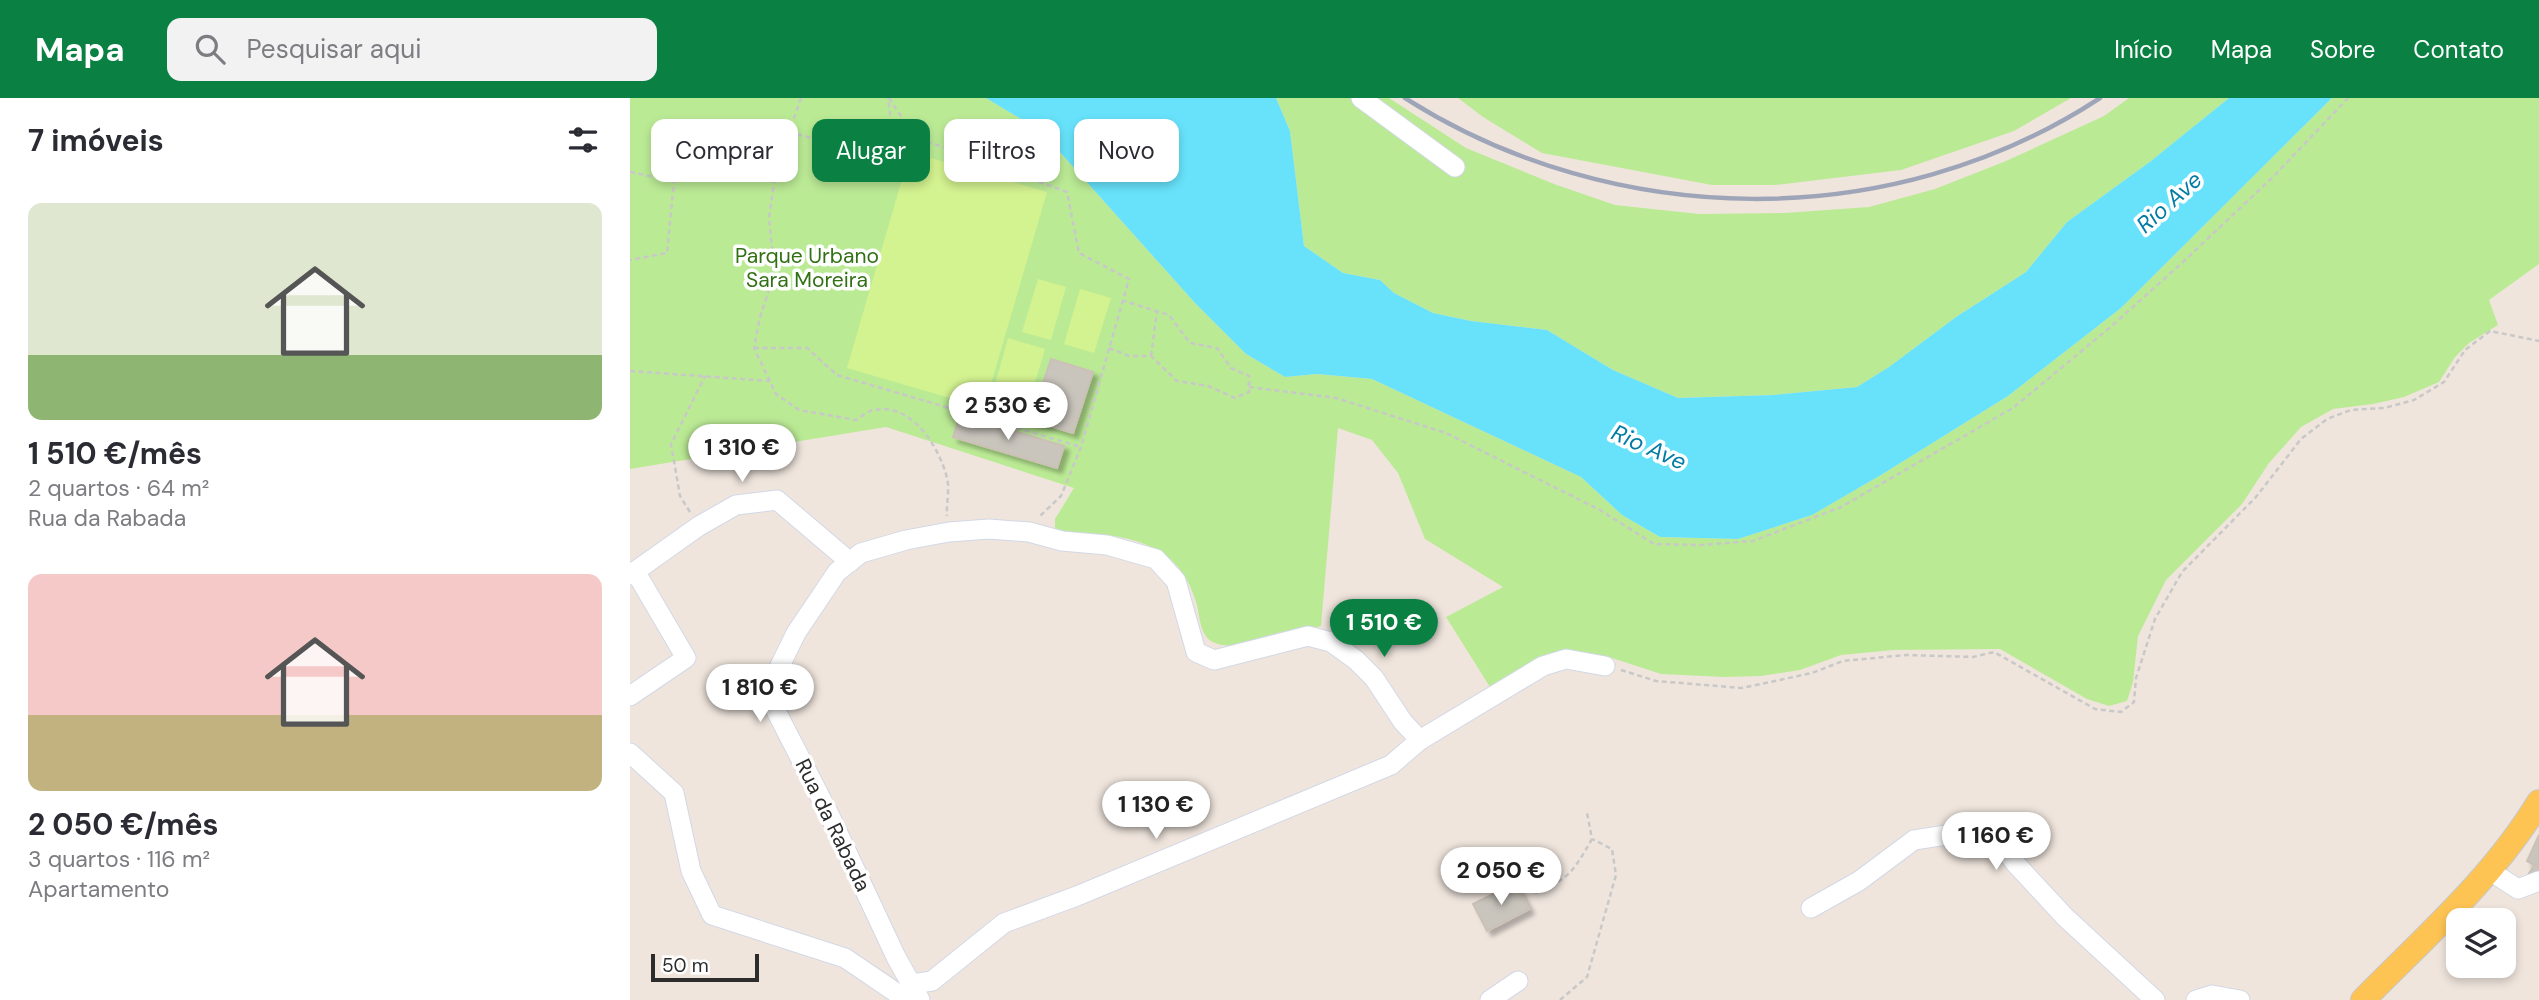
<!DOCTYPE html>
<html lang="pt">
<meta charset="utf-8">
<style>
body{margin:0;font-family:"DM Sans",sans-serif;background:#f2f2f3;color:#2b2b33;height:100vh;display:flex;flex-direction:column;font-size:26px;white-space:nowrap}
*{box-sizing:border-box;margin:0}
p{font-size:23px;color:#7c7c81}
.icon{flex:none;width:38px;height:38px;fill:none;stroke:currentColor;stroke-width:2;stroke-linecap:round;stroke-linejoin:round}
.map{position:relative;flex:1;overflow:hidden}
.panel{display:flex;flex-direction:column;background:#fff;width:630px}
.panel>*{flex:none}
.top-card{position:absolute;left:21px;top:21px;width:665px;height:63px;display:flex;gap:14px}
.fabs{position:absolute;left:1816px;top:810px;display:grid;gap:14px}
.fabs a{display:grid;place-items:center;width:70px;height:70px;border-radius:14px;background:#fff;box-shadow:0 4px 10px #0003;font-size:35px}
.scale{position:absolute;left:21px;bottom:18px;width:108px;box-sizing:border-box;padding-left:7px;border:4px solid #2c2c2c;border-top:0;font-size:19px;line-height:24px;white-space:nowrap;color:#2c2c2c;-webkit-text-stroke:5px #fff;paint-order:stroke}
.price{position:absolute;translate:-50% -60px;padding:0 16px;border-radius:24px;background:#fff;color:#222;font-size:23px;line-height:46px;filter:drop-shadow(0 2px 4px #0008)}
.price::after{content:'';position:absolute;left:50%;top:42px;width:21px;height:16px;margin-left:-10px;background:inherit;clip-path:polygon(0 0,100% 0,50% 100%)}
.price.on{background:#0b8043;color:#fff}
ul{padding:0;list-style:none}
li{display:grid;align-content:center;gap:14px;height:371px;padding:0 28px}
li span{display:grid;place-items:center;height:217px;border-radius:14px;color:#555}
li>.icon{margin-inline-start:auto}
span .icon{width:126px;height:126px;fill:#fffc;stroke-width:1}
li b{font-size:30px}
h2{display:flex;justify-content:space-between;align-items:center;height:84px;padding:0 28px;font-size:30px}
.pill{padding:0 24px;border-radius:14px;background:#fff;box-shadow:0 4px 10px #0003;font-size:24px;line-height:63px}
.pill.on{background:#0b8043;color:#fff}
header{display:flex;align-items:center;gap:42px;box-sizing:border-box;height:98px;padding:0 35px;background:#0b8043;color:#fff}
header strong{font-size:33px}
nav{display:flex;gap:38px;margin-inline-start:auto;font-size:24px}
.search{width:490px;height:63px;background:#f2f2f3;display:flex;align-items:center;gap:18px;box-sizing:border-box;padding:0 24px;border-radius:14px;color:#7c7c81;font-size:26px}
main{display:flex;flex:1;min-height:0}
.map>svg:first-child{display:block}
.green{fill:#bbea95}
.pitch{fill:#d3f290}
.water{fill:#67e2fa}
.building{fill:#c9c4bc;stroke:#cbc1b6;stroke-width:2;filter:url(#shadow)}
.lines{fill:none;stroke-linecap:round;stroke-linejoin:round}
.minor-casing{stroke:#d2d8e6;stroke-width:21}
.major-casing{stroke:#c8c8c8;stroke-width:26}
.path{stroke:#c8c8c8;stroke-width:2.5;stroke-dasharray:5 3.5;stroke-linecap:butt}
.minor{stroke:#fff;stroke-width:19}
.major{stroke:#fdc454;stroke-width:24}
.rail{stroke:#9fa5b8;stroke-width:4.5}
.labels{text-anchor:middle;dominant-baseline:central;stroke-width:7;stroke-linejoin:round;paint-order:stroke}
.park-label{font-size:21px;fill:#317114;stroke:#fff}
.street-label{font-size:21px;fill:#2c2c2c;stroke:#fff}
.water-label{font-size:23px;font-style:italic;fill:#027ca3;stroke:#fff}
</style>
<header>
<strong>Mapa</strong>
<div class="search"><svg class="icon" aria-label="search" viewBox="0 0 24 24"><circle cx="10" cy="10" r="6"/><path d="M15 15l6 6"/></svg>Pesquisar aqui</div>
<nav><a>Início</a><a>Mapa</a><a>Sobre</a><a>Contato</a></nav>
</header>
<main>
<section class="panel">
<h2>7 imóveis<svg class="icon" aria-label="filters" viewBox="0 0 24 24"><path d="M4 7h16M4 17h16"/><circle cx="9" cy="7" r="2"/><circle cx="15" cy="17" r="2"/></svg></h2>
<ul>
<li><span style="background:linear-gradient(#dfe7d0 70%,#8fb573 0)"><svg class="icon" aria-label="home" viewBox="0 0 24 24"><path d="M3 11l9-7 9 7M6 9v11h12V9"/></svg></span><div><b>1 510 €/mês</b><p>2 quartos · 64 m²</p><p>Rua da Rabada</p></div></li>
<li><span style="background:linear-gradient(#f6c9c9 65%,#c2b280 0)"><svg class="icon" aria-label="home" viewBox="0 0 24 24"><path d="M3 11l9-7 9 7M6 9v11h12V9"/></svg></span><div><b>2 050 €/mês</b><p>3 quartos · 116 m²</p><p>Apartamento</p></div></li>
</ul>
</section>
<div class="map">
<svg width="1909" height="902" viewBox="0 0 1909 902">
<defs>
<filter id="shadow"><feDropShadow dx="5" dy="5" stdDeviation="2" flood-color="#0004"/></filter>
</defs>
<rect width="100%" height="100%" fill="#efe5dd"/>
<!-- green -->
<g class="green">
<path d="M 0,0 L 356,0 L 411,33 L 565,205 L 616,256 L 655,279 L 687,276 L 742,281 L 951,379 L 992,417 L 1030,439 L 1108,441 L 1182,417 L 1251,377 L 1378,298 L 1491,210 L 1702,0 L 1909,0 L 1909,166 L 1859,202 L 1868,227 L 1839,245 L 1825,259 L 1809,284 L 1774,299 L 1743,306 L 1703,311 L 1671,329 L 1639,365 L 1612,406 L 1536,482 L 1508,538 L 1503,584 L 1497,603 L 1479,608 L 1457,601 L 1370,551 L 1264,552 L 1211,557 L 1170,572 L 1131,578 L 1094,579 L 1031,576 L 979,559 L 940,555 L 860,589 L 816,519 L 873,489 L 795,441 L 768,375 L 742,342 L 708,330 L 691,528 C 667,534 602,557 581,543 C 569,535 570,516 566,504 C 547,436 484,437 425,433 L 425,421 L 444,390 L 256,329 L 0,371 Z"/>
<path d="M 646,0 L 759,0 L 836,50 L 924,86 L 985,107 L 1069,116 L 1154,115 L 1239,109 L 1305,91 L 1376,63 L 1474,18 L 1499,0 L 1599,0 L 1521,63 L 1437,124 L 1396,174 L 1326,219 L 1259,269 L 1227,289 L 1143,297 L 1048,300 L 983,272 L 917,232 L 841,223 L 803,215 L 764,195 L 750,182 L 713,175 L 674,148 L 660,33 Z"/>
<path d="M 828,0 L 1441,0 L 1384,33 L 1271,72 L 1145,87 L 1082,87 L 912,55 L 853,19 Z"/>
</g>
<!-- pitch -->
<g class="pitch">
<path d="M 280,54 L 417,94 L 354,310 L 217,270 Z"/>
<path d="M 408,181 L 436,189 L 421,242 L 392,234 Z"/>
<path d="M 450,191 L 481,200 L 464,255 L 434,246 Z"/>
<path d="M 378,240 L 415,251 L 394,322 L 358,312 Z"/>
</g>
<!-- water -->
<path class="water" d="M 356,0 L 646,0 L 660,33 L 674,148 L 713,175 L 750,182 L 764,195 L 803,215 L 841,223 L 917,232 L 983,272 L 1048,300 L 1143,297 L 1227,289 L 1259,269 L 1326,219 L 1396,174 L 1437,124 L 1521,63 L 1599,0 L 1702,0 L 1491,210 L 1378,298 L 1251,377 L 1182,417 L 1108,441 L 1030,439 L 992,417 L 951,379 L 742,281 L 687,276 L 655,279 L 616,256 L 565,205 L 411,33 Z"/>
<!-- building -->
<g class="building">
<path d="M 421,261 L 463,274 L 443,335 L 401,322 Z"/>
<path d="M 330,317 L 434,348 L 427,370 L 323,339 Z"/>
<path d="M 1909,737 L 1909,779 L 1898,777 L 1904,767 L 1897,763 Z"/>
<path d="M 885,785 L 899,811 L 857,833 L 843,806 Z"/>
</g>
<g class="lines">
<defs>
<g id="minor">
<path d="M 731,0 L 825,69"/>
<path d="M 0,477 L 69,428 L 106,407 L 147,402 L 220,464"/>
<path d="M 0,598 L 56,560 L 5,473"/>
<path d="M 0,655 L 44,695 L 61,773 L 82,817 L 215,860 L 277,902"/>
<path d="M 1860,773 L 1888,791 L 1909,783"/>
<path d="M 1181,810 L 1229,783 L 1284,742 L 1336,734 L 1369,743 L 1385,765 L 1435,819 L 1525,902"/>
<path d="M 282,886 L 302,883 L 374,825 L 447,798 L 761,667 L 790,642 L 913,568 L 936,561 L 975,568"/>
<path d="M 290,902 L 266,859 L 200,718 L 146,613 L 145,578 L 166,535 L 207,474 L 231,455 L 276,442 L 319,434 L 359,431 L 399,434 L 432,443 L 477,447 L 526,461 L 546,483 L 566,554 L 584,562 L 678,538 L 701,544 L 726,562 L 744,580 L 773,624 L 790,642"/>
<path d="M 860,902 L 888,883"/>
<path d="M 1566,902 L 1582,897 L 1610,902"/>
</g>
<path id="major" d="M 1733,902 C 1795,839 1863,780 1909,704"/>
</defs>
<!-- minor casing -->
<use href="#minor" class="minor-casing"/>
<!-- major casing -->
<use href="#major" class="major-casing"/>
<!-- path -->
<g class="path">
<path d="M 171,0 L 146,72 L 139,119 L 143,162 L 138,195 L 130,219 L 124,250 L 146,296 L 169,312 L 226,322 C 230,319 236,315 240,313 C 280,301 309,348 317,380 C 320,392 316,406 317,418"/>
<path d="M 259,0 L 285,39 L 437,94 L 449,155 L 499,181 L 451,349 L 431,398 L 410,418"/>
<path d="M 159,34 L 233,54 L 262,32 L 258,0"/>
<path d="M 0,74 L 44,83 L 37,155 L 0,162"/>
<path d="M 124,250 L 177,250 L 207,277 L 451,349"/>
<path d="M 479,250 L 499,258 L 521,258 L 547,283 L 578,288 L 605,300 L 619,294 L 619,278 L 601,270 L 587,250 L 560,245 L 539,217 L 494,203"/>
<path d="M 521,258 L 527,213"/>
<path d="M 0,273 L 140,283"/>
<path d="M 619,289 L 706,300 L 816,335 L 970,412 L 1024,446 L 1070,447 L 1123,443 L 1211,409 L 1383,310 L 1484,226 L 1554,163 L 1643,79 L 1718,0"/>
<path d="M 60,414 L 50,398 L 41,346 L 75,278"/>
<path d="M 991,572 L 1026,583 L 1112,590 L 1182,575 L 1213,563 L 1276,557 L 1343,559 L 1364,554 L 1465,611 L 1491,614 L 1504,604 L 1506,580 L 1525,521 L 1552,474 L 1626,399 L 1671,341 L 1697,321 L 1721,312 L 1754,310 L 1784,302 L 1814,284 L 1835,252 L 1860,233 L 1909,243"/>
<path d="M 905,795 C 940,781 944,772 962,741 L 957,715"/>
<path d="M 930,902 L 957,879 L 986,777 L 982,751 L 962,741"/>
</g>
<!-- minor -->
<use href="#minor" class="minor"/>
<!-- major -->
<use href="#major" class="major"/>
<!-- rail -->
<path class="rail" d="M 775,0 C 983,132 1261,137 1470,0"/>
</g>
<g class="labels">
<!-- park labels -->
<g class="park-label">
<text x="177" y="158">Parque Urbano<tspan x="177" dy="24">Sara Moreira</tspan></text>
</g>
<!-- street labels -->
<g class="street-label">
<text transform="translate(203 727) rotate(64)">Rua da Rabada</text>
</g>
<!-- water labels -->
<g class="water-label">
<text transform="translate(1539 104) rotate(-42)">Rio Ave</text>
<text transform="translate(1019 349) rotate(24)">Rio Ave</text>
</g>
</g>
</svg>
<div class="fabs">
<a><svg class="icon" aria-label="layers" viewBox="0 0 24 24"><path d="M12 4l9 5-9 5-9-5zM3 14l9 5 9-5"/></svg></a>
</div>
<div class="scale">50 m</div>
<b class="price" style="left:378px;top:344px">2 530 €</b>
<b class="price" style="left:112px;top:386px">1 310 €</b>
<b class="price on" style="left:754px;top:561px">1 510 €</b>
<b class="price" style="left:130px;top:626px">1 810 €</b>
<b class="price" style="left:526px;top:743px">1 130 €</b>
<b class="price" style="left:1366px;top:774px">1 160 €</b>
<b class="price" style="left:871px;top:809px">2 050 €</b>
<div class="top-card">
<a class="pill">Comprar</a>
<a class="pill on">Alugar</a>
<a class="pill">Filtros</a>
<a class="pill">Novo</a>
</div>
</div>
</main>
